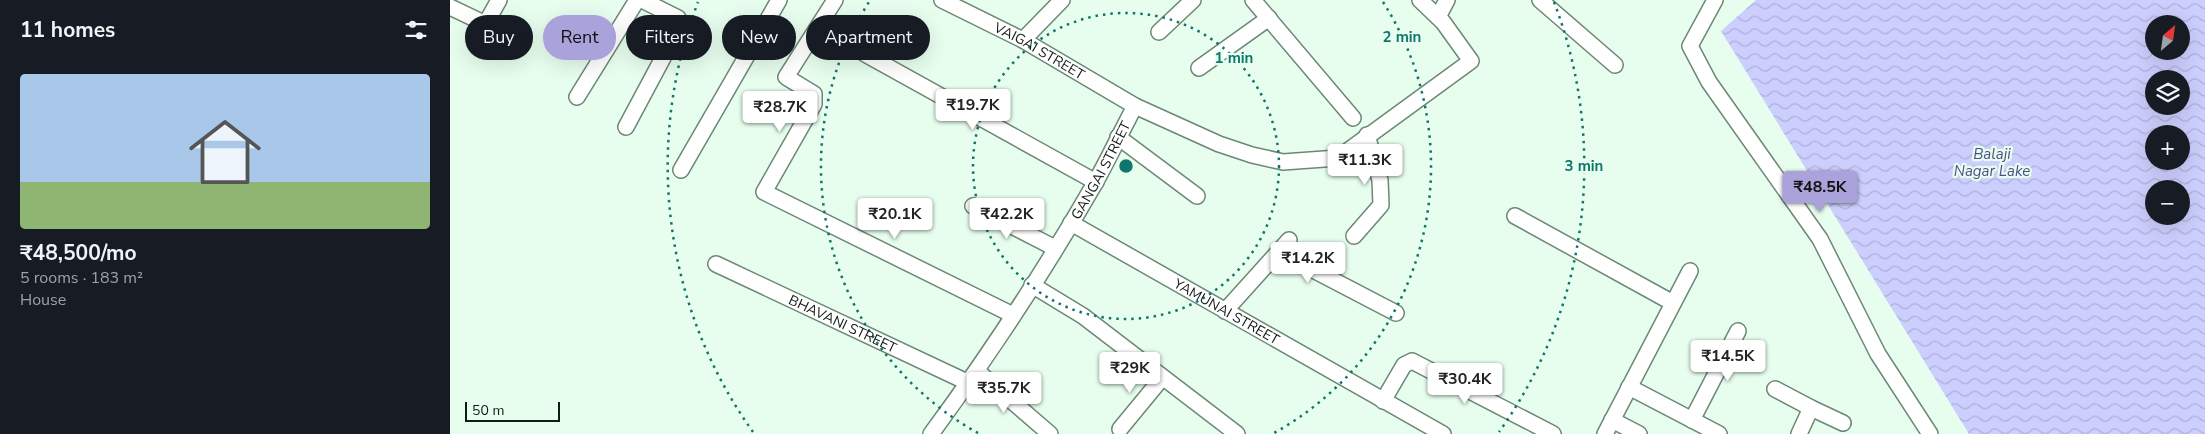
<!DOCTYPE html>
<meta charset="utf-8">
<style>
body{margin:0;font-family:"Nunito Sans",sans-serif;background:#242831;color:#f1f3f6;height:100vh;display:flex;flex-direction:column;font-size:19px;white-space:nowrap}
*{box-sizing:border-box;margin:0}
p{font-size:16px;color:#9ea1a6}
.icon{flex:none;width:28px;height:28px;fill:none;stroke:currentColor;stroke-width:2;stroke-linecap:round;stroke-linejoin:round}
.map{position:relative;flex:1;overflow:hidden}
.drawer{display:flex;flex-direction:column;background:#171b24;width:450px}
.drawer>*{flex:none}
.guide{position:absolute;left:15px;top:15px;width:475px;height:45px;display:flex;gap:10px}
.needle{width:32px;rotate:29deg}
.fabs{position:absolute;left:1695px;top:15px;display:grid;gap:10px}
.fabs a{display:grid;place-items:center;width:45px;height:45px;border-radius:50%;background:#171b24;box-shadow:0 5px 20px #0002;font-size:25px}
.scale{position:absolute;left:15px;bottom:12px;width:95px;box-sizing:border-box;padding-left:5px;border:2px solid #111b15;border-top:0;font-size:14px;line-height:18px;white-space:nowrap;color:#111b15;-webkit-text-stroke:4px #e7feee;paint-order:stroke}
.price{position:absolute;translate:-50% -42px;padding:0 11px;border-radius:5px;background:#fff;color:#222;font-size:16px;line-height:32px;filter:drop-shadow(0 1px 2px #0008)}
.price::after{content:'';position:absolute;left:50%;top:30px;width:15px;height:11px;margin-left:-8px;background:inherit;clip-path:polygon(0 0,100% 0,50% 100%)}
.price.selected{background:#aaa3db;color:#111}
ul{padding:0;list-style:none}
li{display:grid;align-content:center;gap:10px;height:265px;padding:0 20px}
li span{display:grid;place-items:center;height:155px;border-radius:5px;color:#555}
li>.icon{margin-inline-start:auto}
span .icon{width:90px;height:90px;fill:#fffc;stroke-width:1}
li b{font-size:21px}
h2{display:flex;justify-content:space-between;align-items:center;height:60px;padding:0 20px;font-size:21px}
.chip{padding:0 18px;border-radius:22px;background:#171b24;box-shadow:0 5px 20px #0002;font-size:18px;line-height:45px}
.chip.selected{background:#aaa3db;color:#111}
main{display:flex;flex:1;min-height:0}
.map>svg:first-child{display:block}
.water{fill:url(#water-waves);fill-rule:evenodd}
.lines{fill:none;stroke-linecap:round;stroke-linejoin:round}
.minor-casing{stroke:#6d8775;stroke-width:18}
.minor{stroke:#fff;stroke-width:15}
.ring{fill:none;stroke:#0f766e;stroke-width:2.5;stroke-dasharray:2.5 5}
.labels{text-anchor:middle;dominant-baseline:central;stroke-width:4.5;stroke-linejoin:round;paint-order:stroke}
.street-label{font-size:14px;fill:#111b15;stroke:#e7feee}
.water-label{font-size:15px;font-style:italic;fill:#504e89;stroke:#e7feee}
.centre{fill:#0f766e;stroke:#e7feee;stroke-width:2.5}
.ring-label{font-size:15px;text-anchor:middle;font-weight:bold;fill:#0f766e;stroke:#e7feee;stroke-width:4.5;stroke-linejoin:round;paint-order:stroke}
</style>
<main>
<section class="drawer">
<h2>11 homes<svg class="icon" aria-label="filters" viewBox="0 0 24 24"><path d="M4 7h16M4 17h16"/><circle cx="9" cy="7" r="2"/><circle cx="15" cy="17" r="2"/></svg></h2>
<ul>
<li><span style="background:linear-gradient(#a9c7e8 70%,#8fb573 0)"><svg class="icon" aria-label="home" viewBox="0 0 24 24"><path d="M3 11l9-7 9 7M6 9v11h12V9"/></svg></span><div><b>₹48,500/mo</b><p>5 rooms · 183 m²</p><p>House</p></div></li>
</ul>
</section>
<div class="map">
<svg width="1755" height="434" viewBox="0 0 1755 434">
<defs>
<pattern id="water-waves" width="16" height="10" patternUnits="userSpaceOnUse" patternTransform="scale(1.25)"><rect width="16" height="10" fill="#cccefd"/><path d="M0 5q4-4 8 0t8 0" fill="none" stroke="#aeb0d8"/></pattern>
</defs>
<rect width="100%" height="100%" fill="#e7feee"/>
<!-- water -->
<path class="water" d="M 1306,0 L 1755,0 L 1755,434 L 1519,434 L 1271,31 ZM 1704,24 L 1731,24 L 1731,51 L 1704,51 ZM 1704,79 L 1731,79 L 1731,106 L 1704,106 ZM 1704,134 L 1731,134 L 1731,161 L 1704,161 ZM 1704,189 L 1731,189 L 1731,216 L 1704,216 Z"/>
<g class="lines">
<defs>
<g id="minor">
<path d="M 385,0 L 336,77 L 364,94 L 364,104 L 314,192 L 563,315"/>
<path id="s1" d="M 492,0 L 573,40 L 685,106 L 769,144 L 802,155 L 833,162 L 888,158 L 1021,61 L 993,22 L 970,0"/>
<path d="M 803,0 L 903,118"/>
<path d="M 1090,0 L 1165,65"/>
<path d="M 1265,0 L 1240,46 L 1259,82 L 1370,239 L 1428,354 L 1480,434"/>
<path d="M 0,7 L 65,38"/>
<path d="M 988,17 L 997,0"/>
<path d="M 36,23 L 49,0"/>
<path d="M 709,32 L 743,0"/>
<path d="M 573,40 L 612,0"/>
<path d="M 415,54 L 646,182"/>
<path d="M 749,68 L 819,18"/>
<path d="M 127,97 L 187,0"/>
<path d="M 176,127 L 231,24 L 228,18 L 192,0"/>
<path d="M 668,137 L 747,196"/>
<path d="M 231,170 L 329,0"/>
<path d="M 523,206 L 605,248"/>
<path d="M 1065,216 L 1223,303"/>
<path id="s2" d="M 621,223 L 993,434"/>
<path d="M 904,236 L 931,205 L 930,180 L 917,135"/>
<path d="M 829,252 L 946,313"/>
<path id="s3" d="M 266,264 L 519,383"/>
<path d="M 582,285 L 633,316 L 787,434"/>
<path d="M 775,311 L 839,240"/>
<path d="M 527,371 L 600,434"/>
<path d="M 1179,387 L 1269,434"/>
<path d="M 1325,389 L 1361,408 L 1349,434"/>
<path d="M 933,401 L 954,365 L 962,361 L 1103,434"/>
<path d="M 1361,408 L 1393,423"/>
<path d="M 1162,420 L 1189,434"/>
<path d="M 1242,420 L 1288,331"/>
<path d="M 670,429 L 712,378"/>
<path id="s4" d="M 481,434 C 540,354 595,270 645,183 C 659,158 671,132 685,106"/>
<path d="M 1155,434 L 1240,271"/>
</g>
</defs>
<!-- minor casing -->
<use href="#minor" class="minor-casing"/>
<!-- minor -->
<use href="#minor" class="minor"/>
</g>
<!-- distance rings -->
<g class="ring">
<circle cx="676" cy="166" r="153"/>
<path d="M528 433A305 305 0 0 1 419 2M933 2A305 305 0 0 1 824 433"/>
<path d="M303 432A458 458 0 0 1 248 2M1104 2A458 458 0 0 1 1049 432"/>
</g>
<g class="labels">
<!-- street labels -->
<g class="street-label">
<text stroke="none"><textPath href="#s1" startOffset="110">VAIGAI STREET</textPath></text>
<text stroke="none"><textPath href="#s4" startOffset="314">GANGAI STREET</textPath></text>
<text stroke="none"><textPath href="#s2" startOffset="179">YAMUNAI STREET</textPath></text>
<text stroke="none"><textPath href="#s3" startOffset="140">BHAVANI STREET</textPath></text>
</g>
<!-- water labels -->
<g class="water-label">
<text x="1542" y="154">Balaji<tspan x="1542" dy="17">Nagar Lake</tspan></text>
</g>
</g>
<circle cx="676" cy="166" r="8" class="centre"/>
<g class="ring-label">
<text x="952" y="42">2 min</text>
<text x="784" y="63">1 min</text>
<text x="1134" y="171">3 min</text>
</g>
</svg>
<div class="fabs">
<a><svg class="needle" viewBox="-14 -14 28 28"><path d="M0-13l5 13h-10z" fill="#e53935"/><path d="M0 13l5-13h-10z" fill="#9ea1a6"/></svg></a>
<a><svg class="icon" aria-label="layers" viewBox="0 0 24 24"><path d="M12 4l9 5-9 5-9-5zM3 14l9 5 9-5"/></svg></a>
<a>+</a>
<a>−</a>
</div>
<div class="scale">50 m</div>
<b class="price" style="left:523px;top:131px">₹19.7K</b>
<b class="price" style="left:330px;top:133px">₹28.7K</b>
<b class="price" style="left:915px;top:186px">₹11.3K</b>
<b class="price selected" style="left:1370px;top:213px">₹48.5K</b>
<b class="price" style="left:445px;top:240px">₹20.1K</b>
<b class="price" style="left:557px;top:240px">₹42.2K</b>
<b class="price" style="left:858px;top:284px">₹14.2K</b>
<b class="price" style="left:1278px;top:382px">₹14.5K</b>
<b class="price" style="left:680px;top:394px">₹29K</b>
<b class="price" style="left:1015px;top:405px">₹30.4K</b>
<b class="price" style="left:554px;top:414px">₹35.7K</b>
<div class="guide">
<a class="chip">Buy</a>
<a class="chip selected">Rent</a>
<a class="chip">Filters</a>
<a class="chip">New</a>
<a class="chip">Apartment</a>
</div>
</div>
</main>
